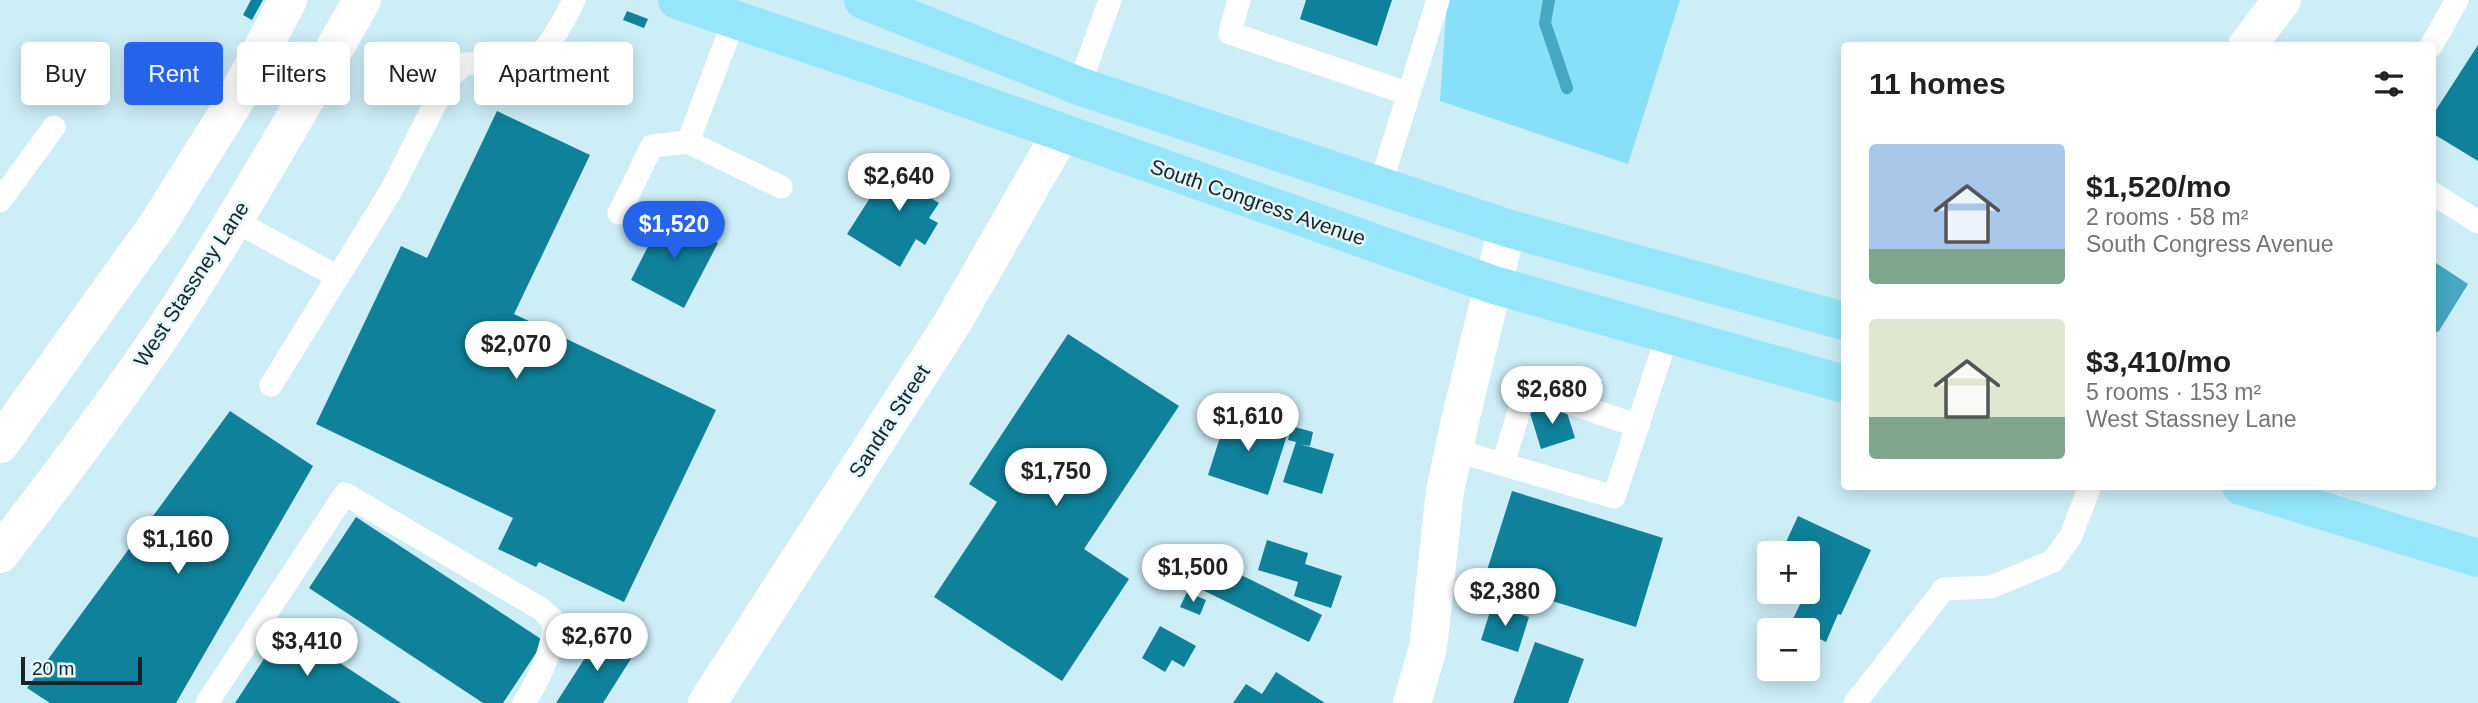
<!DOCTYPE html>
<meta charset="utf-8">
<style>
body{margin:0;font-family:Helvetica,sans-serif;background:#f6f6f6;color:#202124;height:100vh;display:flex;flex-direction:column;font-size:26px;white-space:nowrap}
*{box-sizing:border-box;margin:0}
p{font-size:23px;color:#757577}
.icon{flex:none;width:38px;height:38px;fill:none;stroke:currentColor;stroke-width:2;stroke-linecap:round;stroke-linejoin:round}
.map{position:relative;flex:1;overflow:hidden}
.sheet{position:absolute;left:1841px;top:42px;width:595px;height:448px;display:flex;flex-direction:column;background:#fff;border-radius:7px;box-shadow:0 4px 18px #0003}
.sheet>*{flex:none}
.banner{position:absolute;left:21px;top:42px;width:665px;height:63px;display:flex;gap:14px}
.buttons{position:absolute;left:1757px;top:541px;display:grid;gap:14px}
.buttons a{display:grid;place-items:center;width:63px;height:63px;border-radius:7px;background:#fff;box-shadow:0 4px 18px #0003;font-size:35px}
.scale{position:absolute;left:21px;bottom:18px;width:121px;box-sizing:border-box;padding-left:7px;border:4px solid #172326;border-top:0;font-size:19px;line-height:24px;white-space:nowrap;color:#172326;-webkit-text-stroke:5px #e5f8fe;paint-order:stroke}
.price{position:absolute;translate:-50% -60px;padding:0 16px;border-radius:24px;background:#fff;color:#222;font-size:23px;line-height:46px;filter:drop-shadow(0 2px 4px #0008)}
.price::after{content:'';position:absolute;left:50%;top:42px;width:21px;height:16px;margin-left:-10px;background:inherit;clip-path:polygon(0 0,100% 0,50% 100%)}
.price.selected{background:#2563eb;color:#fff}
ul{padding:0;list-style:none}
li{display:flex;align-items:center;gap:21px;height:175px;padding:0 28px}
li span{display:grid;place-items:center;flex:none;width:196px;height:140px;border-radius:7px;color:#555}
li>.icon{margin-inline-start:auto}
span .icon{width:84px;height:84px;fill:#fffc;stroke-width:1}
li b{font-size:30px}
h2{display:flex;justify-content:space-between;align-items:center;height:84px;padding:0 28px;font-size:30px}
.pill{padding:0 24px;border-radius:7px;background:#fff;box-shadow:0 4px 18px #0003;font-size:24px;line-height:63px}
.pill.selected{background:#2563eb;color:#fff}
.map>svg:first-child{display:block}
.green{fill:#88dff8}
.water{fill:#46a8c2}
.lines{fill:none;stroke-linecap:round;stroke-linejoin:round}
.stream{stroke:#46a8c2;stroke-width:12}
.building{fill:#0f819a}
.service{stroke:#fff;stroke-width:23}
.minor{stroke:#fff;stroke-width:38}
.secondary{stroke:#fff;stroke-width:38}
.primary{stroke:#95e6fb;stroke-width:38}
.labels{text-anchor:middle;dominant-baseline:central;stroke-width:5;stroke-linejoin:round;paint-order:stroke}
.street-label{font-size:21px;fill:#172326;stroke:#e5f8fe}
</style>
<div class="map">
<svg width="2478" height="703" viewBox="0 0 2478 703">
<rect width="100%" height="100%" fill="#cdedf7"/>
<!-- green -->
<path class="green" d="M 1447,0 L 1680,0 L 1628,164 L 1440,101 Z"/>
<!-- water -->
<path class="water" d="M 2433,261 L 2468,284 L 2439,331 L 2433,334 Z"/>
<g class="lines">
<!-- stream -->
<path class="stream" d="M 1549,0 L 1545,23 L 1567,88"/>
</g>
<!-- building -->
<g class="building">
<path d="M 251,0 L 263,0 L 252,20 L 243,15 Z"/>
<path d="M 1306,0 L 1392,0 L 1377,46 L 1300,19 Z"/>
<path d="M 627,11 L 648,19 L 644,28 L 623,20 Z"/>
<path d="M 2478,45 L 2478,161 L 2432,133 L 2432,116 Z"/>
<path d="M 497,111 L 590,155 L 514,314 L 716,410 L 624,602 L 539,562 L 536,567 L 498,549 L 513,518 L 316,424 L 401,246 L 427,258 Z"/>
<path d="M 906,157 L 943,180 L 931,198 L 939,203 L 929,218 L 938,223 L 925,245 L 916,239 L 900,267 L 847,234 L 887,171 L 895,176 Z"/>
<path d="M 664,215 L 718,243 L 684,308 L 631,280 Z"/>
<path d="M 1068,334 L 1179,406 L 1084,549 L 1129,579 L 1062,681 L 934,597 L 997,502 L 969,484 Z"/>
<path d="M 1564,403 L 1575,438 L 1541,449 L 1530,413 Z"/>
<path d="M 230,411 L 313,466 L 176,703 L 50,703 L 27,688 Z"/>
<path d="M 1228,412 L 1288,432 L 1268,495 L 1208,475 Z"/>
<path d="M 1291,426 L 1313,432 L 1310,446 L 1300,444 L 1334,454 L 1322,494 L 1283,482 L 1296,442 L 1288,440 Z"/>
<path d="M 1512,491 L 1663,538 L 1636,627 L 1484,580 Z"/>
<path d="M 1798,516 L 1871,550 L 1841,615 L 1838,614 L 1826,642 L 1808,633 L 1808,630 L 1801,630 L 1790,625 L 1803,598 L 1788,592 L 1808,592 L 1808,553 L 1781,553 Z"/>
<path d="M 356,517 L 544,641 L 503,703 L 483,703 L 309,588 Z"/>
<path d="M 1267,540 L 1308,553 L 1305,564 L 1342,576 L 1331,608 L 1294,596 L 1298,582 L 1258,570 Z"/>
<path d="M 1217,548 L 1239,558 L 1233,571 L 1322,615 L 1309,642 L 1180,579 L 1193,552 L 1211,561 Z"/>
<path d="M 1187,592 L 1206,600 L 1200,615 L 1180,607 Z"/>
<path d="M 1492,605 L 1529,617 L 1518,652 L 1481,640 Z"/>
<path d="M 1160,626 L 1196,646 L 1184,667 L 1172,660 L 1165,672 L 1142,658 Z"/>
<path d="M 285,627 L 401,703 L 235,703 Z"/>
<path d="M 601,633 L 634,654 L 603,703 L 556,703 Z"/>
<path d="M 1535,642 L 1584,659 L 1568,703 L 1513,703 Z"/>
<path d="M 1276,672 L 1325,703 L 1233,703 L 1246,684 L 1262,694 Z"/>
</g>
<g class="lines">
<!-- service -->
<g class="service">
<path d="M 1239,0 L 1230,33 L 1409,94"/>
<path d="M 2431,46 L 2457,0"/>
<path d="M 1079,86 L 1110,0"/>
<path d="M 688,142 L 781,187"/>
<path d="M 1380,186 L 1438,0"/>
<path d="M 2432,193 L 2478,222"/>
<path d="M 0,201 L 54,127"/>
<path d="M 619,213 L 652,146 L 688,142 L 734,20"/>
<path d="M 233,220 L 338,277"/>
<path d="M 271,385 L 391,191 L 447,80 L 464,64 C 484,63 520,65 537,56 C 550,47 567,15 574,0"/>
<path d="M 1454,450 L 1614,497 L 1668,333"/>
<path d="M 1503,464 L 1526,388 L 1638,426"/>
<path d="M 207,703 L 345,494 L 541,609 L 554,621 C 553,650 540,678 524,703"/>
<path d="M 1855,703 L 1944,589 L 1991,587 L 2053,561 L 2071,536 L 2090,486"/>
</g>
<!-- minor -->
<g class="minor">
<path d="M 2247,46 L 2282,0"/>
<path d="M 707,703 L 953,322 L 1061,133"/>
<path d="M 1412,703 L 1428,648 L 1445,491 L 1460,421 L 1507,228"/>
</g>
<!-- secondary -->
<g class="secondary">
<path d="M 0,444 L 158,224 L 232,106 L 288,0"/>
<path d="M 0,554 C 62,473 125,391 181,305 C 245,206 304,103 362,0"/>
</g>
<!-- primary -->
<g class="primary">
<path d="M 677,0 L 905,77 L 1494,285 L 1844,384"/>
<path d="M 863,0 L 1079,86 L 1507,228 L 1844,321"/>
<path d="M 2241,486 L 2478,558"/>
</g>
</g>
<g class="labels">
<!-- street labels -->
<g class="street-label">
<text transform="translate(1258 202) rotate(19)">South Congress Avenue</text>
<text transform="translate(191 284) rotate(-57)">West Stassney Lane</text>
<text transform="translate(889 421) rotate(-57)">Sandra Street</text>
</g>
</g>
</svg>
<div class="buttons">
<a>+</a>
<a>−</a>
</div>
<div class="scale">20 m</div>
<b class="price" style="left:899px;top:213px">$2,640</b>
<b class="price selected" style="left:674px;top:261px">$1,520</b>
<b class="price" style="left:516px;top:381px">$2,070</b>
<b class="price" style="left:1552px;top:426px">$2,680</b>
<b class="price" style="left:1248px;top:453px">$1,610</b>
<b class="price" style="left:1056px;top:508px">$1,750</b>
<b class="price" style="left:178px;top:576px">$1,160</b>
<b class="price" style="left:1193px;top:604px">$1,500</b>
<b class="price" style="left:1505px;top:628px">$2,380</b>
<b class="price" style="left:597px;top:673px">$2,670</b>
<b class="price" style="left:307px;top:678px">$3,410</b>
<div class="banner">
<a class="pill">Buy</a>
<a class="pill selected">Rent</a>
<a class="pill">Filters</a>
<a class="pill">New</a>
<a class="pill">Apartment</a>
</div>
<section class="sheet">
<h2>11 homes<svg class="icon" aria-label="filters" viewBox="0 0 24 24"><path d="M4 7h16M4 17h16"/><circle cx="9" cy="7" r="2"/><circle cx="15" cy="17" r="2"/></svg></h2>
<ul>
<li><span style="background:linear-gradient(#a9c7e8 75%,#7fa58c 0)"><svg class="icon" aria-label="home" viewBox="0 0 24 24"><path d="M3 11l9-7 9 7M6 9v11h12V9"/></svg></span><div><b>$1,520/mo</b><p>2 rooms · 58 m²</p><p>South Congress Avenue</p></div></li>
<li><span style="background:linear-gradient(#dfe7d0 70%,#7fa58c 0)"><svg class="icon" aria-label="home" viewBox="0 0 24 24"><path d="M3 11l9-7 9 7M6 9v11h12V9"/></svg></span><div><b>$3,410/mo</b><p>5 rooms · 153 m²</p><p>West Stassney Lane</p></div></li>
</ul>
</section>
</div>
